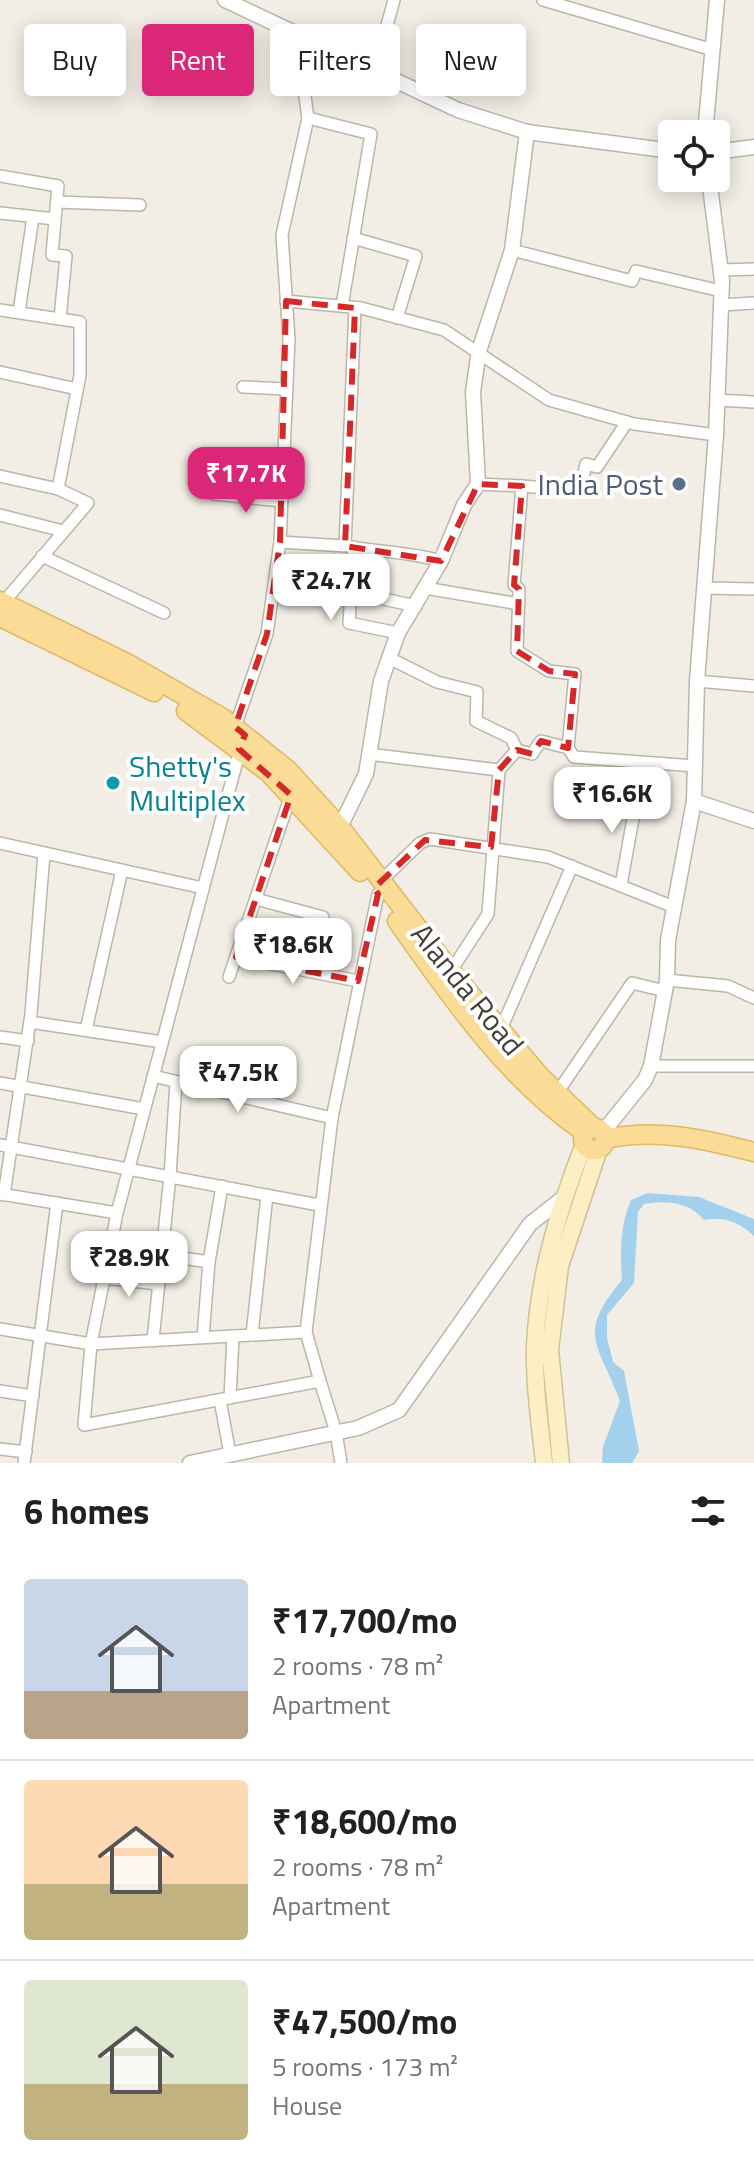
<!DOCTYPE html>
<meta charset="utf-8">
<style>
body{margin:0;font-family:"Titillium Web",sans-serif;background:#f6f6f6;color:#202124;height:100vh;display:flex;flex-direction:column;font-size:30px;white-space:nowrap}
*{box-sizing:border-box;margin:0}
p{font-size:26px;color:#757577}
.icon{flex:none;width:44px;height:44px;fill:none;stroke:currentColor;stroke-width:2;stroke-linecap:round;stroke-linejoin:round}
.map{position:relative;height:1463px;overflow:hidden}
.details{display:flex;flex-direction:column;background:#fff;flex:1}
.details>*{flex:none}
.top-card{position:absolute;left:24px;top:24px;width:706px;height:72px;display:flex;gap:16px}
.tools{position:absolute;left:658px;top:120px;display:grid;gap:16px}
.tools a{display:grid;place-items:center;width:72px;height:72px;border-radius:8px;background:#fff;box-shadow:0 4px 20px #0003;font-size:40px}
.price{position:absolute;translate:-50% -68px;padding:0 18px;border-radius:16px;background:#fff;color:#222;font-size:26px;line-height:52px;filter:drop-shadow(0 2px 4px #0008)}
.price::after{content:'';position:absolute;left:50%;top:48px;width:24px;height:18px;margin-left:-12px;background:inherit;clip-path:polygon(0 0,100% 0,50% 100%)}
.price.selected{background:#db2777;color:#fff}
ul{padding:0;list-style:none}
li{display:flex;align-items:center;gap:24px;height:200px;padding:0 24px}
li+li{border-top:2px solid #e0e0e0}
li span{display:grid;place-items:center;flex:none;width:224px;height:160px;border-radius:8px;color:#555}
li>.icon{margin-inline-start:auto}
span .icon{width:96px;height:96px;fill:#fffc;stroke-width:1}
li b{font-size:34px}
h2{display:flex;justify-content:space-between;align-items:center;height:96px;padding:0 24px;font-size:34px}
.pill{padding:0 28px;border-radius:8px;background:#fff;box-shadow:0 4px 20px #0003;font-size:28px;line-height:72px}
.pill.selected{background:#db2777;color:#fff}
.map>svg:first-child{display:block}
.water{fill:#a3d0ed}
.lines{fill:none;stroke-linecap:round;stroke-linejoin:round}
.minor-casing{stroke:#bdb5a8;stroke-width:14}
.tertiary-casing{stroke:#bdb5a8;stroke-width:17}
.secondary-casing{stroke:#d0c097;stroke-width:19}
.primary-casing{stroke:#deb867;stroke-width:21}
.minor{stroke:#fff;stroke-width:11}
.tertiary{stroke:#fff;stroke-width:14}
.secondary{stroke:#fceec5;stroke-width:16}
.primary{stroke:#fadc96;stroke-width:18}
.marked{fill:none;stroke:#d62828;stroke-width:6;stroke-dasharray:16 10;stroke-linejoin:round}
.service-dot{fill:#5c6f8a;stroke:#fff;stroke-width:3}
.culture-dot{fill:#0f9aa8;stroke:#fff;stroke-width:3}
.labels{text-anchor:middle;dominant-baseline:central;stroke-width:8;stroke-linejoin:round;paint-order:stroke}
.service-label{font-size:30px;fill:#4e5e75;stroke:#fff;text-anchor:end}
.culture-label{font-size:30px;fill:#0d838f;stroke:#fff;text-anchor:start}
.street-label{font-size:30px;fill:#443e35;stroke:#fff}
</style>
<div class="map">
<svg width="754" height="1463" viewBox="0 0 754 1463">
<rect width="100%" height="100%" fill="#f2eee5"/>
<!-- water -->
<path class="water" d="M 648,1193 L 699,1197 L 754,1219 L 754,1236 C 737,1221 726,1217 704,1220 C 690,1202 666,1200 644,1204 L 638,1212 L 634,1283 L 607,1315 L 607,1338 L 613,1362 L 624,1371 L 639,1451 L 632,1463 L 602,1463 L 603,1447 L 620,1401 C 598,1342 576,1335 622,1280 C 620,1253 620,1225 631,1200 Z"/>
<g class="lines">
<defs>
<g id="minor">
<path d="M 543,0 L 713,50"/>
<path d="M 374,72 L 394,0"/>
<path d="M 308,118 L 371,134 L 342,306"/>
<path d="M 0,176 L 58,186 L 52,255 L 66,256 L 60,319"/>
<path d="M 57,202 L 140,205"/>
<path d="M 0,213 L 55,219"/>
<path d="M 353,238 L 416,256 L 397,318"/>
<path d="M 512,250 L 632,281 L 636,271 L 721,291"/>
<path d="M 721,270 L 754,269"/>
<path d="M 286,301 L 361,308 L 444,330 L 549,400 L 634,424 L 716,435"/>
<path d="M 721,305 L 754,303"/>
<path d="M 0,310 L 80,322 L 80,375 L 58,489 L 88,503 L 3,603"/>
<path d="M 19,312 L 33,217"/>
<path d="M 0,372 L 77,389"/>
<path d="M 243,387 L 286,389"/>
<path d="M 717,400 L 754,402"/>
<path d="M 0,476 L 58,489"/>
<path d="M 478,484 L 522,486 L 514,585 L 519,589 L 517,651 L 549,671 L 575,674 L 568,748 L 541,741 L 532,754 L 517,750"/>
<path d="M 522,486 L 580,491 L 586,464 L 597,467 L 627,422"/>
<path d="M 214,494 L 281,501"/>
<path d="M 0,515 L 63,531"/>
<path d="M 280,542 L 345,546 L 355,308"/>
<path d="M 350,547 C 380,552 412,552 441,561"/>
<path d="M 354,547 L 349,623 L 398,633"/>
<path d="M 42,556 L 164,613"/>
<path d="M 425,588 L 519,604"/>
<path d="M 704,588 L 754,589"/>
<path d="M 351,592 L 416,606"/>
<path d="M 389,658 L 437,682 L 477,692 L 476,721 L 511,738 L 517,750 L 499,770 L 488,914 L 451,971"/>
<path d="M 697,681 L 754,686"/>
<path d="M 234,730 L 267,634 L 280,542 L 289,339 L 282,235 L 308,118 L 296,33"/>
<path d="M 568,748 L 574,757 L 695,766"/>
<path d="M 368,754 L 499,770"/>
<path d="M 0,843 L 203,888"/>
<path d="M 381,881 L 420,843 L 430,839 L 548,857 L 674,907"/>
<path d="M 621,885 L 638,791"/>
<path d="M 256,899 L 323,917"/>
<path d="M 236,957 L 358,981"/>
<path d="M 229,977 L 291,795"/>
<path d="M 667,980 L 728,986 L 754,998"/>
<path d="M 30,1022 L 162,1042"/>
<path d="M 501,1029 L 572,866"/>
<path d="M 86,1030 L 122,870"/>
<path d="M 0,1037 L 28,1041"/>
<path d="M 651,1066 L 754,1066"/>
<path d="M 153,1076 L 332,1118"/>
<path d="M 0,1083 L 144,1109"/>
<path d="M 555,1096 L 632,983 L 665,991"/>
<path d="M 0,1145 L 319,1205"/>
<path d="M 0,1194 L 117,1213 L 91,1344 L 84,1425 L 320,1381 L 336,1432 L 341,1463"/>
<path d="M 4,1195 L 31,1014 L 44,853"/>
<path d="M 117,1213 L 241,746"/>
<path d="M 162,1255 L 209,1262 L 203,1337"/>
<path d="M 209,1262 L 222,1186"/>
<path d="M 104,1278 L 158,1284"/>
<path d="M 0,1329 L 91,1344 L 306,1332 L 332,1118 L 378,894"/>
<path d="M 306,1332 L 320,1381"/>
<path d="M 252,1335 L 267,1195"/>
<path d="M 153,1340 L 170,1176 L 176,1082"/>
<path d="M 0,1391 L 33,1396"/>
<path d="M 230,1398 L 233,1336"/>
<path d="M 220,1400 L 230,1454"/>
<path d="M 0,1449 L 26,1452"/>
<path d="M 24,1463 L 57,1203"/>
</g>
<g id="tertiary">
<path d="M 225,0 L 458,110 L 527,132 L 672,151"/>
<path d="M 705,134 L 717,0"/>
<path d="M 716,152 L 754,147"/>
<path d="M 694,801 L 754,821"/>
<path d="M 340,827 L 366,774 L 381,681 L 398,633 L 441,561 L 464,505 L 478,484 L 473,392 L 479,351 L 512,250 L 527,132"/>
<path d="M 603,1132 L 645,1080 L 651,1066 L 667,980 L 668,940 L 694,801 L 697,681 L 716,435 L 722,281 L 709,178"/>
<path d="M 190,1463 L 358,1428 L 399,1410 L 530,1224 L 563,1198"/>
</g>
<g id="secondary">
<path d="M 544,1463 C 540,1424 534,1385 535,1346 C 538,1276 559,1208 584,1144"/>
<path d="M 561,1463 L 550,1350 L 560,1266 L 599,1149"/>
</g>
<g id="primary">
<path d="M 0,601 L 129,664 L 223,718 L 288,770 L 340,827 L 451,971 L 540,1076 L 594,1128"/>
<path d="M 0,617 L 154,692"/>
<path d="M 186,711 L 268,772 L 360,872"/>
<path d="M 397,921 C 453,1000 505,1077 585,1133"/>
<circle cx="594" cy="1139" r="11"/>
<path d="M 605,1139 C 657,1128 703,1139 754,1152"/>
</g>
</defs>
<!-- minor casing -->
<use href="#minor" class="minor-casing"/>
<!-- tertiary casing -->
<use href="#tertiary" class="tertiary-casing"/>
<!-- secondary casing -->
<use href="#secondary" class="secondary-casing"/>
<!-- primary casing -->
<use href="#primary" class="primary-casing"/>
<!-- minor -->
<use href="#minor" class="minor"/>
<!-- tertiary -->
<use href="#tertiary" class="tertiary"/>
<!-- secondary -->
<use href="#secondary" class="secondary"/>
<!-- primary -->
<use href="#primary" class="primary"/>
</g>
<!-- marked area -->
<path class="marked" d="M 286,301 L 355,308 L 345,546 L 441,561 L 478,484 L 522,486 L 514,585 L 519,589 L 517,651 L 549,671 L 575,674 L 568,748 L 541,741 L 532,754 L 517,750 L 499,770 L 491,847 L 425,840 L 374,888 L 378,894 L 358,981 L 236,957 L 291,795 L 239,749 L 245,735 L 235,727 L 267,634 L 280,542 Z"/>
<!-- markers -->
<circle class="service-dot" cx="679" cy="484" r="8"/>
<circle class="culture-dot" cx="113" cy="783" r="8"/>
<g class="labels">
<!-- service labels -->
<g class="service-label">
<text x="663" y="484">India Post</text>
</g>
<!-- culture labels -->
<g class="culture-label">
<text x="129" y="766">Shetty's<tspan x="129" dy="34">Multiplex</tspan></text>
</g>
<!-- street labels -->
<g class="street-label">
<text transform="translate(468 989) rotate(51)">Alanda Road</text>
</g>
</g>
</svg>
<div class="tools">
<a><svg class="icon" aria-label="locate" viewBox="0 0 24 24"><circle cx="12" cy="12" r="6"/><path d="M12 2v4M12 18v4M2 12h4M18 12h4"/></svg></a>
</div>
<b class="price selected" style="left:246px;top:515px">₹17.7K</b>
<b class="price" style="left:331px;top:622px">₹24.7K</b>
<b class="price" style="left:612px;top:835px">₹16.6K</b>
<b class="price" style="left:293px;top:986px">₹18.6K</b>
<b class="price" style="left:238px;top:1114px">₹47.5K</b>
<b class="price" style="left:129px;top:1299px">₹28.9K</b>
<div class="top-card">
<a class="pill">Buy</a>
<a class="pill selected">Rent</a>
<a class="pill">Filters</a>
<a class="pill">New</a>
</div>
</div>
<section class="details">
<h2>6 homes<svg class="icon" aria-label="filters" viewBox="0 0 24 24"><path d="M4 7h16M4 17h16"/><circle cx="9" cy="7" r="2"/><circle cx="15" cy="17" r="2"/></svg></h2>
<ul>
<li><span style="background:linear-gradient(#c9d6e8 70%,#b9a48a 0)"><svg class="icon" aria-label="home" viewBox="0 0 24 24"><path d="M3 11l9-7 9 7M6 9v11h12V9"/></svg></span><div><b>₹17,700/mo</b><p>2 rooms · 78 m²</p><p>Apartment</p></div></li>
<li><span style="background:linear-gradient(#ffd9b3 65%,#c2b280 0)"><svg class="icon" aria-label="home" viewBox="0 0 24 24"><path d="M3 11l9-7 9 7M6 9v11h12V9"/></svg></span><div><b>₹18,600/mo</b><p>2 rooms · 78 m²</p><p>Apartment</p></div></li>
<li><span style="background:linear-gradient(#dfe7d0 65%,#c2b280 0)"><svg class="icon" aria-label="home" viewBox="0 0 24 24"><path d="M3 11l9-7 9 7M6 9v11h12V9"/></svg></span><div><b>₹47,500/mo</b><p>5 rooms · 173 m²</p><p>House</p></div></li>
</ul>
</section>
